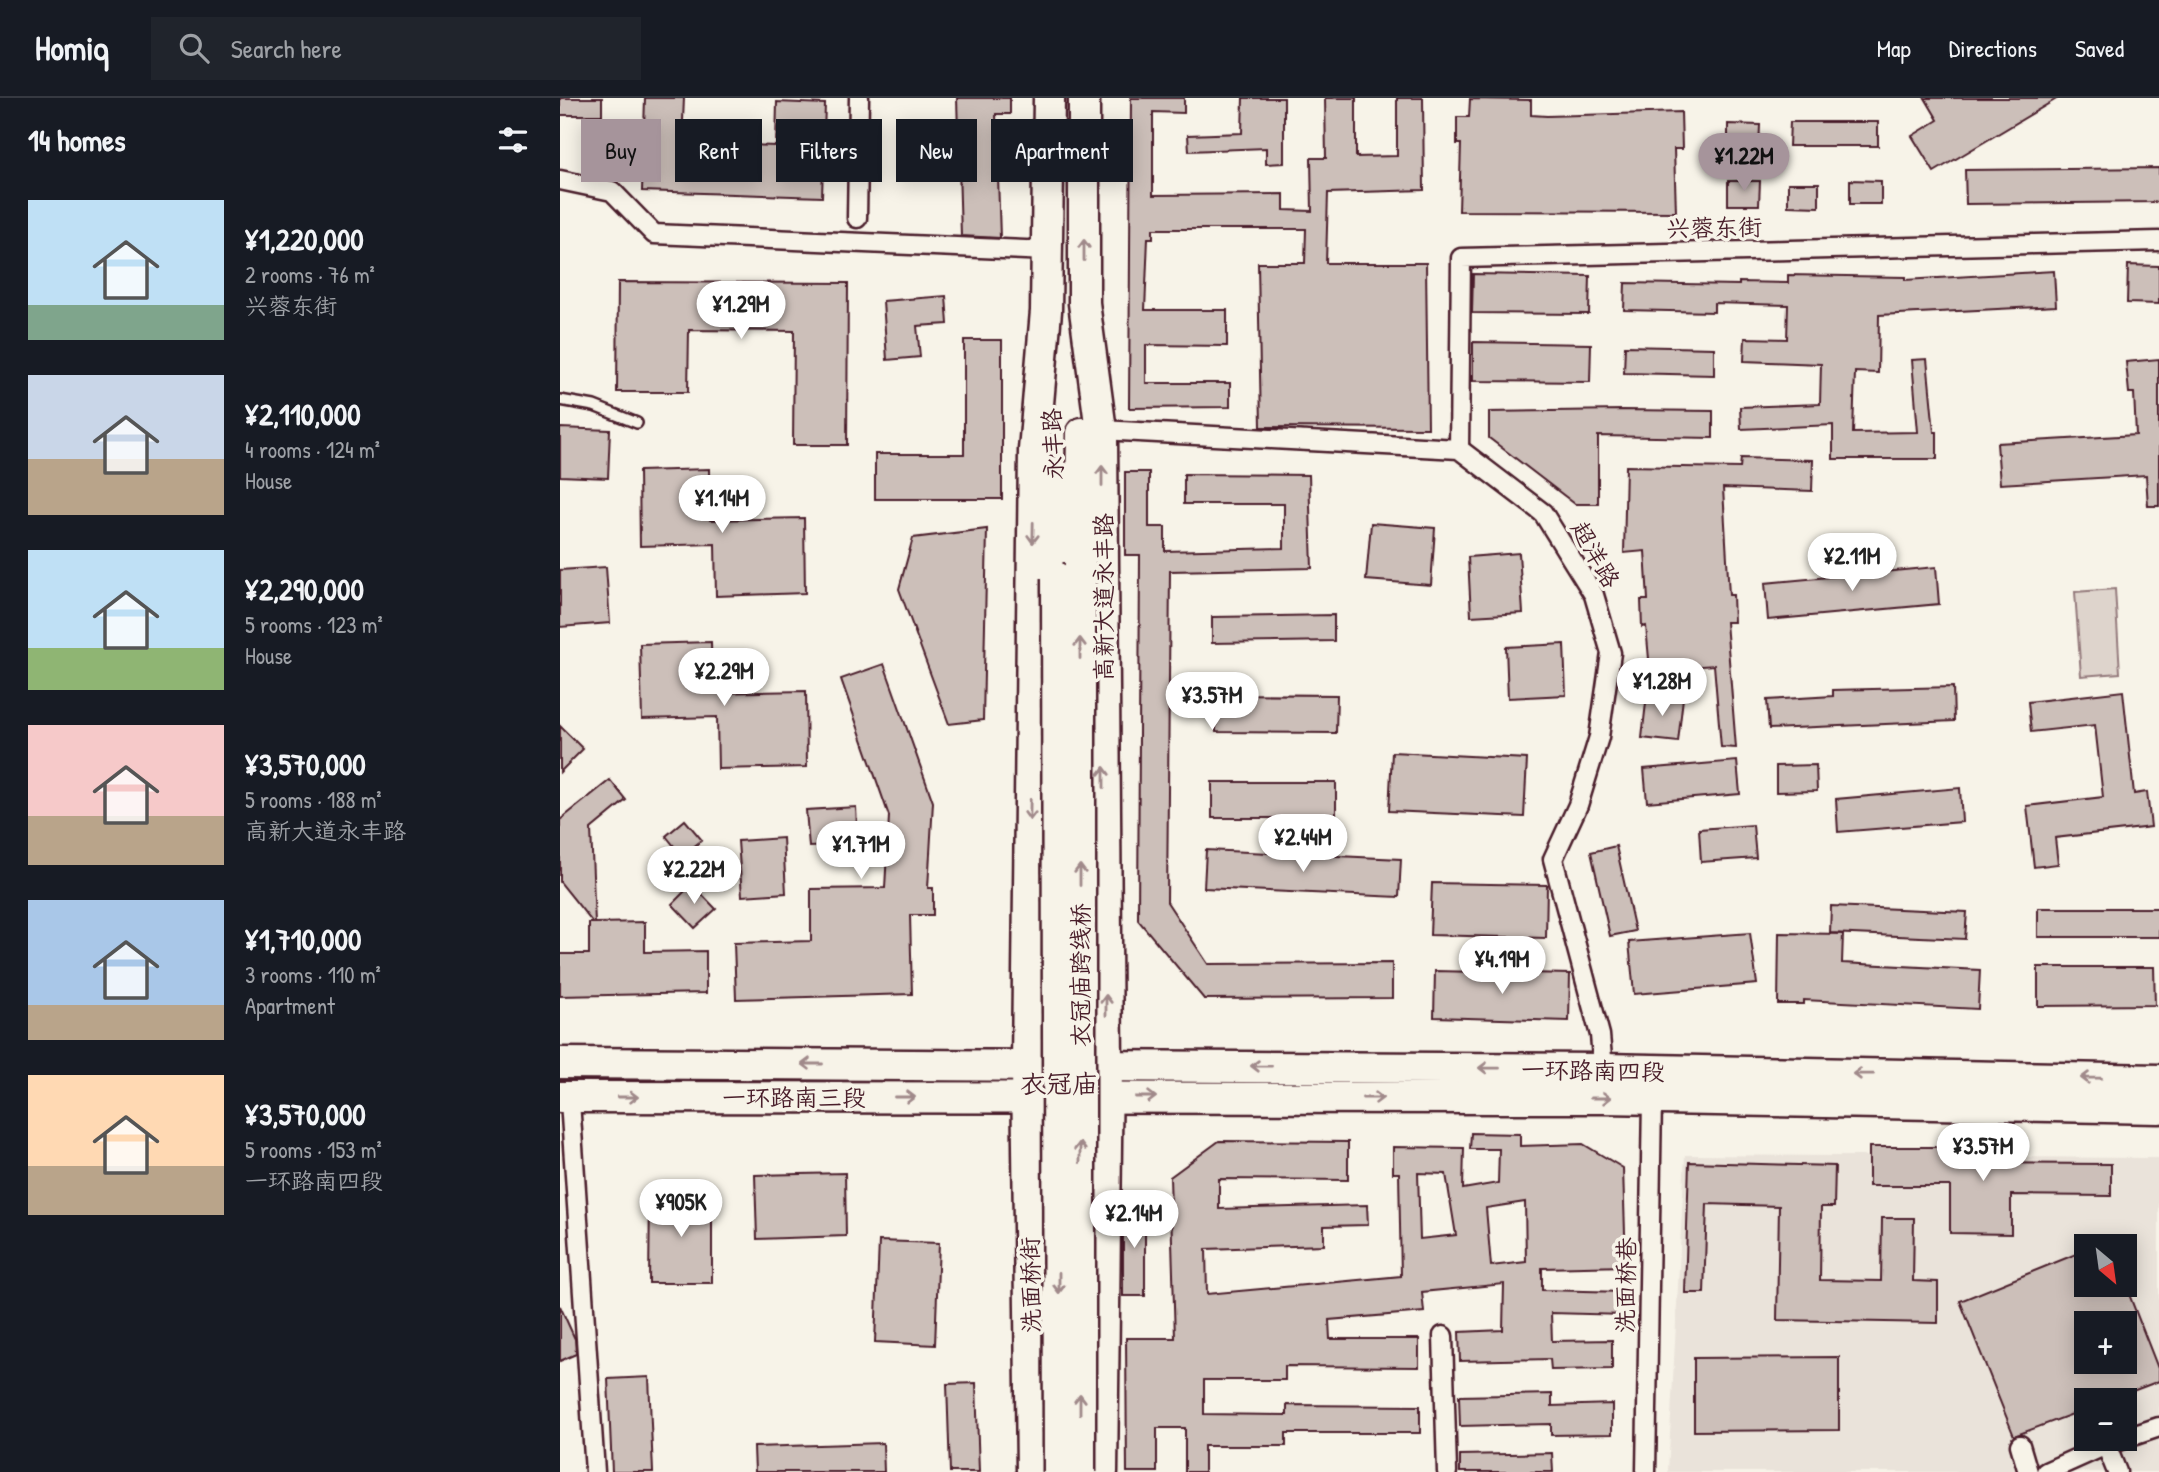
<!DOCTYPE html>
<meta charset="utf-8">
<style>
body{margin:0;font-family:"Patrick Hand","LXGW WenKai TC",sans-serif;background:#20242c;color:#f1f3f6;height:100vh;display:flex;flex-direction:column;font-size:26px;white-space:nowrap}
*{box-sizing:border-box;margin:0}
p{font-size:23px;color:#9ea1a6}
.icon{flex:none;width:38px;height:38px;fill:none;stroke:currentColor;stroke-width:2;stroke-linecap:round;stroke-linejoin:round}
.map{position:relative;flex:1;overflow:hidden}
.sheet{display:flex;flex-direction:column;background:#171b24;width:560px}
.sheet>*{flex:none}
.banner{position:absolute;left:21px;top:21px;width:665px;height:63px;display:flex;gap:14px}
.needle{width:46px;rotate:151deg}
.controls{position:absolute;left:1514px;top:1136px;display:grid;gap:14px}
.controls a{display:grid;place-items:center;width:63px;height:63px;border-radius:0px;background:#171b24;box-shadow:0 4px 18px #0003;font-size:35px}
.price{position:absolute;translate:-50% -60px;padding:0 16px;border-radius:24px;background:#fff;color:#222;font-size:23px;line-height:46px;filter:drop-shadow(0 2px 4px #0008)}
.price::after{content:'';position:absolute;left:50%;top:42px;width:21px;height:16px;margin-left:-10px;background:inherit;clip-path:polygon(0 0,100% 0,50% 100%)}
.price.current{background:#a6949b;color:#111}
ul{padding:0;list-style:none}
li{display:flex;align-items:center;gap:21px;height:175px;padding:0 28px}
li span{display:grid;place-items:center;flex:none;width:196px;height:140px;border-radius:0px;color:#555}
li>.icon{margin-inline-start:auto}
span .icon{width:84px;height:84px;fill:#fffc;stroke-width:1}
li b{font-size:30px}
h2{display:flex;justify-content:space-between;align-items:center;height:84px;padding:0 28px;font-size:30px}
.pill{padding:0 24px;border-radius:0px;background:#171b24;box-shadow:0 4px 18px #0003;font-size:24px;line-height:63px}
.pill.current{background:#a6949b;color:#111}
header{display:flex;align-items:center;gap:42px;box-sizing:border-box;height:98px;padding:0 35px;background:#171b24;border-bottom:2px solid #363941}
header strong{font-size:33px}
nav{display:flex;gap:38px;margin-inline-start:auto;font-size:24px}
.search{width:490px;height:63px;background:#20242c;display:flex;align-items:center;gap:18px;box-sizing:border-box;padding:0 24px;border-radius:0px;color:#9ea1a6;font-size:26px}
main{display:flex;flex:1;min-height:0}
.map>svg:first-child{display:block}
.built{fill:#eae3da;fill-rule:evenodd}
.green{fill:#ded4cc;stroke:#947a7c;stroke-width:2}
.building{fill:#ccbfb9;stroke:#4a1f2b;stroke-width:2;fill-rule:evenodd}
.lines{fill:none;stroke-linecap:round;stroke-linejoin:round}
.lane-casing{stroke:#4a1f2b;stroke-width:14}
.street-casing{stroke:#4a1f2b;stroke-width:23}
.primary-casing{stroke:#4a1f2b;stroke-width:35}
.lane{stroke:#f7f3e8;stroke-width:9}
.street{stroke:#f7f3e8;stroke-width:18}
.primary{stroke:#f7f3e8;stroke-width:30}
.primary-bridge-casing{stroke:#4a1f2b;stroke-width:35;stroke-linecap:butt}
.primary-bridge{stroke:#f7f3e8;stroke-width:30}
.oneway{stroke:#a0898a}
.labels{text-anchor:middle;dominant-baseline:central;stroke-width:7;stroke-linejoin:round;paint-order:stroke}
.street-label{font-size:24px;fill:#4a1f2b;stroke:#f7f3e8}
.neighbourhood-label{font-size:26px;fill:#4a1f2b;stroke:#f7f3e8}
</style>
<header>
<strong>Homiq</strong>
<div class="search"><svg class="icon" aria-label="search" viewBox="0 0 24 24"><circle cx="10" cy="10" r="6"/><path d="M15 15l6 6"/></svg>Search here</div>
<nav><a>Map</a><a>Directions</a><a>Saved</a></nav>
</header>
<main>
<section class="sheet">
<h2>14 homes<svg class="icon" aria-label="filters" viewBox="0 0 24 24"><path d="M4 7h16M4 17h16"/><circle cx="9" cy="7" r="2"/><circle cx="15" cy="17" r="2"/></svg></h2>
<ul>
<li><span style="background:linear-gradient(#bfe0f5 75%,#7fa58c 0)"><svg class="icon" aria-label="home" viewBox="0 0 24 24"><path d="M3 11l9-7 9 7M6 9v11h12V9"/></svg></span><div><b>¥1,220,000</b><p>2 rooms · 76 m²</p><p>兴蓉东街</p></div></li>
<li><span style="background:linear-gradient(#c9d6e8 60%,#b9a48a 0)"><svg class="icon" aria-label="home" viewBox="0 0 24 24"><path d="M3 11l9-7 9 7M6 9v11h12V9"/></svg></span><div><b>¥2,110,000</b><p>4 rooms · 124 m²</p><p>House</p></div></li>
<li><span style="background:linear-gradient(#bfe0f5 70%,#8fb573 0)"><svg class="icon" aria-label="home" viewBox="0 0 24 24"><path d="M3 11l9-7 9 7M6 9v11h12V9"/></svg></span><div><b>¥2,290,000</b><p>5 rooms · 123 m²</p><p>House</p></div></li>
<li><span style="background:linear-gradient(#f6c9c9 65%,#b9a48a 0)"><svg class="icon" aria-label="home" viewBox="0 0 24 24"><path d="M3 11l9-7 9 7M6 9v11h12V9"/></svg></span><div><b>¥3,570,000</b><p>5 rooms · 188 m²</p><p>高新大道永丰路</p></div></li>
<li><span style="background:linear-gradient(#a9c7e8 75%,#b9a48a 0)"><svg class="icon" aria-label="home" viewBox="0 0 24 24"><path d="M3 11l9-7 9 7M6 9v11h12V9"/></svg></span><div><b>¥1,710,000</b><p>3 rooms · 110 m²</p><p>Apartment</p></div></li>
<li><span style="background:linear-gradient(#ffd9b3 65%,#b9a48a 0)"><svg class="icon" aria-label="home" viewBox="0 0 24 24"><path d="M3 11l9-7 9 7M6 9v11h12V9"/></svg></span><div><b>¥3,570,000</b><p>5 rooms · 153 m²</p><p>一环路南四段</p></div></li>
</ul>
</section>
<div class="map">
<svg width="1599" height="1374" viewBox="0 0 1599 1374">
<rect width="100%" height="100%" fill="#f7f3e8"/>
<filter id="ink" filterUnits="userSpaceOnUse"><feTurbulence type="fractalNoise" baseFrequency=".0143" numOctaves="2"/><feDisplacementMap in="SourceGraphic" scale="14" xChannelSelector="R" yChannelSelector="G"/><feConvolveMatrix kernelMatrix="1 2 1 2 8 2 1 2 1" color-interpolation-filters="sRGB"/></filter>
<g filter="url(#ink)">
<!-- built -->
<path class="built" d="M 1125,1057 L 1599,1060 L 1599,1374 L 1108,1374 ZM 1526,1148 L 1564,1148 L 1564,1186 L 1526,1186 ZM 1526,1225 L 1564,1225 L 1564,1264 L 1526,1264 ZM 1526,1302 L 1564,1302 L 1564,1340 L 1526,1340 Z"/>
<!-- green -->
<path class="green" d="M 1555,491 L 1560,575 L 1521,578 L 1515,494 Z"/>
<!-- building -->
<g class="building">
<rect x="0" y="0" width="42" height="17"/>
<path d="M 85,0 L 124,0 L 122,45 L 216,48 L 217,4 L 265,6 L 262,99 L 82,93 Z"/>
<path d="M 397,0 L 450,0 L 450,16 L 436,16 L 440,140 L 401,138 Z"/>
<path d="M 571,0 L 624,0 L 624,15 L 593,14 L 593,97 L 724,96 L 724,112 L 752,113 L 751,60 L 766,60 L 765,0 L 796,0 L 796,59 L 837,58 L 837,0 L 863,0 L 864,92 L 768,95 L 766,165 L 866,165 L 868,330 L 701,329 L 698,165 L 745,165 L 746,131 L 593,131 L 593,140 L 588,140 L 585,212 L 667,212 L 667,248 L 586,247 L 586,285 L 670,285 L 670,309 L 569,310 Z"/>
<path d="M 683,0 L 724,0 L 724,65 L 706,66 L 706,50 L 629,53 L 628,37 L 682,35 Z"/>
<path d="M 1365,0 L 1498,0 L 1374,74 L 1352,38 L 1378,22 Z"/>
<path d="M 910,1 L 971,2 L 971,17 L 987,18 L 1121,14 L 1122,51 L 1114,51 L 1116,114 L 899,113 L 901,46 L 897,46 L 897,19 L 909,19 Z"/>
<path d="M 1230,24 L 1318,24 L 1318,48 L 1229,48 Z"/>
<path d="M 1168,26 L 1200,27 L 1199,50 L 1168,50 Z"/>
<path d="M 1599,70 L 1599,104 L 1406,106 L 1405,72 Z"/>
<path d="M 1290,82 L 1321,83 L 1321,106 L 1290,106 Z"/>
<path d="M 1168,83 L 1200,83 L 1199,107 L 1168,107 Z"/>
<path d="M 1228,85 L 1259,85 L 1259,109 L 1228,108 Z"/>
<path d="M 1568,167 L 1599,168 L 1599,206 L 1567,205 Z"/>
<path d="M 1494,173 L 1496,208 L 1319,217 L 1318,275 L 1295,274 L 1293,335 L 1358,334 L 1352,262 L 1367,261 L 1374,334 L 1377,334 L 1377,361 L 1273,361 L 1273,327 L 1181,331 L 1180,309 L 1260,306 L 1261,266 L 1184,263 L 1185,240 L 1227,241 L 1228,207 L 1154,205 L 1154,214 L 1064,212 L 1065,185 L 1179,187 L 1179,184 L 1228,185 L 1228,177 L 1345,179 L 1345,182 Z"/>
<path d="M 913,176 L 1030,178 L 1029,216 L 912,215 Z"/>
<path d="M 58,184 L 288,185 L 287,347 L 233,347 L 234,233 L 129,232 L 128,294 L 57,294 Z"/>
<path d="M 386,198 L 388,226 L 357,228 L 360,259 L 327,262 L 323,203 Z"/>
<path d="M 404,242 L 442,242 L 442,401 L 315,401 L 315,356 L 404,356 Z"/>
<path d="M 913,244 L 1031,246 L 1030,284 L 913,283 Z"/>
<path d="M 1065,248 L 1154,250 L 1154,277 L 1064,275 Z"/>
<path d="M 1599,261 L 1599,408 L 1588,408 L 1586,377 L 1440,386 L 1437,345 L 1576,337 L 1574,295 L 1569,295 L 1566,264 Z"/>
<path d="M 1063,312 L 1153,313 L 1153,340 L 1038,338 L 1038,406 L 1015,406 L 929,340 L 929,314 Z"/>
<path d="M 0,330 L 50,332 L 48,380 L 0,378 Z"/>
<path d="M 1181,360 L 1253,362 L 1252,393 L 1163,390 L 1169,497 L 1173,497 L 1174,524 L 1166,524 L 1176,650 L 1161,649 L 1154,567 L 1090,572 L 1086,528 L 1082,529 L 1081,502 L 1088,502 L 1085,453 L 1064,455 L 1066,368 L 1180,370 Z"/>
<path d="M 149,371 L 150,422 L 244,420 L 245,495 L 156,498 L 155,446 L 80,448 L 79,373 Z"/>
<path d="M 565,374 L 589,374 L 589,429 L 605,429 L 605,453 L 724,450 L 724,406 L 624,406 L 624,376 L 749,377 L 752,470 L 610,473 L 607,804 L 648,866 L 832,865 L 832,900 L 644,901 L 578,822 L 580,457 L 565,457 Z"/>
<path d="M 811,425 L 875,430 L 871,487 L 806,482 Z"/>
<path d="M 427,431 L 423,622 L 389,626 L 339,491 L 353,440 Z"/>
<path d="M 959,455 L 963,515 L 911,518 L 908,459 Z"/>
<path d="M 46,469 L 50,525 L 0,529 L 0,472 Z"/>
<path d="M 1376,469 L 1379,506 L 1208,522 L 1205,485 Z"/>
<path d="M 774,517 L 774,543 L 652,545 L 652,519 Z"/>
<path d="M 151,544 L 152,595 L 246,593 L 247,669 L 158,671 L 157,619 L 82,621 L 80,546 Z"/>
<path d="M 1004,546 L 1006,597 L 948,600 L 946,549 Z"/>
<path d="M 324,566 L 373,704 L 368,790 L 373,790 L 373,817 L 350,817 L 352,896 L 176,901 L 174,845 L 251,843 L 251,791 L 325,790 L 329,718 L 281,581 Z"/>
<path d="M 1393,589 L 1394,623 L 1209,631 L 1207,602 L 1273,598 L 1273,592 Z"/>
<path d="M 1563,593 L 1574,696 L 1587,694 L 1591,729 L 1495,740 L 1498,766 L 1474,769 L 1467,708 L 1543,699 L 1535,627 L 1471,634 L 1468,604 Z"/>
<path d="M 657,596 L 777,597 L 776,635 L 656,634 Z"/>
<path d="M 1087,596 L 1123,600 L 1118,644 L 1082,640 Z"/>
<path d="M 0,628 L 23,651 L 0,674 Z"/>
<path d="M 832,654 L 967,661 L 964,719 L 829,713 Z"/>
<path d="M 1177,663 L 1180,696 L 1087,704 L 1084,671 Z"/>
<path d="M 1256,667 L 1257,693 L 1216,694 L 1216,668 Z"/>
<path d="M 50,682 L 66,702 L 31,731 L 35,825 L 85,824 L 85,854 L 146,853 L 146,895 L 0,898 L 0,856 L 29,856 L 29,825 L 33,825 L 0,784 L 0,722 Z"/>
<rect x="652" y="684" width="124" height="36"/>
<path d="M 1400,690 L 1402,724 L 1278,734 L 1276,701 Z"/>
<path d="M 296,709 L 298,747 L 249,749 L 246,712 Z"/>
<path d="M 125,722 L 142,742 L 122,758 L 106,738 Z"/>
<path d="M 1193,727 L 1196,760 L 1141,764 L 1139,731 Z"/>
<path d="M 223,740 L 226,795 L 182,798 L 178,743 Z"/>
<path d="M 1056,748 L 1075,833 L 1050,838 L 1031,754 Z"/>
<path d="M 646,752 L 841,761 L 839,799 L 644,790 Z"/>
<path d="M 872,785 L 987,787 L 986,840 L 870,837 Z"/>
<path d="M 132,786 L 156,811 L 135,830 L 112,806 Z"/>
<path d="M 1271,808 L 1407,814 L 1405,841 L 1270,835 Z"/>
<rect x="1478" y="810" width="121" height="29"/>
<path d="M 1190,835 L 1197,886 L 1074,896 L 1069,844 Z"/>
<path d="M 1219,835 L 1283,836 L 1282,865 L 1420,872 L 1418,911 L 1244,902 L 1244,906 L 1218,906 Z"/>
<path d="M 1478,869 L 1594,869 L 1595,907 L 1478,908 Z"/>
<path d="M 875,873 L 1010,876 L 1009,923 L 874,919 Z"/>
<path d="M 911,1035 L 960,1036 L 960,1048 L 1023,1046 L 1063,1070 L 1066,1168 L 982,1170 L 982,1192 L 1066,1194 L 1065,1217 L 991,1215 L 992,1243 L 1052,1242 L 1052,1271 L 991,1272 L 990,1261 L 900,1263 L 899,1234 L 943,1232 L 944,1186 L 862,1194 L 864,1214 L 769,1222 L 770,1241 L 859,1241 L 859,1269 L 725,1268 L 725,1282 L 644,1282 L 644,1316 L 727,1317 L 727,1307 L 860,1308 L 860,1335 L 726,1335 L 726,1348 L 644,1348 L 644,1374 L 625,1374 L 625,1330 L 597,1330 L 597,1374 L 567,1374 L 566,1240 L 615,1240 L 610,1079 L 659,1043 L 788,1044 L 788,1082 L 659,1081 L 659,1111 L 807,1107 L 808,1127 L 764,1128 L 764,1147 L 646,1151 L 647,1196 L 841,1178 L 839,1075 L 833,1075 L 833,1049 L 904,1050 L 903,1091 L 938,1085 L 939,1051 L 910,1051 ZM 858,1075 L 886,1076 L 896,1137 L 860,1141 ZM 965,1104 L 966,1164 L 931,1168 L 926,1110 Z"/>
<path d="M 1309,1049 L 1401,1049 L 1401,1065 L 1551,1066 L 1551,1098 L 1451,1097 L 1451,1136 L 1390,1135 L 1390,1088 L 1309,1088 Z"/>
<path d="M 1129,1064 L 1275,1068 L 1274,1109 L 1261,1109 L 1260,1182 L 1321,1183 L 1322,1120 L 1354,1120 L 1353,1183 L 1378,1184 L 1378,1225 L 1217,1222 L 1219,1108 L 1147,1106 L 1144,1195 L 1125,1195 Z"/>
<path d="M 285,1075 L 286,1138 L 197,1141 L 195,1077 Z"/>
<path d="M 90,1097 L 152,1097 L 152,1185 L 89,1185 Z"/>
<path d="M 585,1098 L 585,1198 L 563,1198 L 563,1115 Z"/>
<path d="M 319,1143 L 379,1145 L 375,1247 L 315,1244 Z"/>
<path d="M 1526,1152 L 1526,1186 L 1565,1186 L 1599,1273 L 1599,1283 L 1549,1302 L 1526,1302 L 1526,1311 L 1454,1338 L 1400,1203 ZM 1526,1225 L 1564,1225 L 1564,1264 L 1526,1264 Z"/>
<path d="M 0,1208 L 15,1241 L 16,1256 L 0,1263 Z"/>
<path d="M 1279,1259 L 1279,1332 L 1134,1333 L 1134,1260 Z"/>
<path d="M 89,1279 L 93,1374 L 52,1374 L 48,1281 Z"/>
<path d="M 416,1285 L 419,1374 L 390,1374 L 387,1286 Z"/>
<path d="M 992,1296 L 992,1308 L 1052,1306 L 1052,1336 L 991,1337 L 991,1326 L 900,1328 L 899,1298 Z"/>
<path d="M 323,1345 L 324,1374 L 195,1374 L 194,1349 Z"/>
<path d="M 992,1355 L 993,1374 L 900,1374 L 900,1357 Z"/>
</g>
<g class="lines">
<defs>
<path id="lane" d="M 0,302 L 34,308 L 77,325"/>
<g id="street">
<path d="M 0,82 L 52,93 L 94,136 L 488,153"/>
<path d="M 297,120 L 299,0"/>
<path d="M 541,332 L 899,351 L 983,415 L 1034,497 L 1051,555 L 1039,639 L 1018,707 L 993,761 L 1040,937 L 1043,971"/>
<path d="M 899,351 L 901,160 L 1599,143"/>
<path d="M 10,1003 L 35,1374"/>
<path d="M 883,1238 L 887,1374"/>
<path d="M 1460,1347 L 1468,1374"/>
<path d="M 1546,1347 L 1557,1374"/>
<path d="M 1086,1374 L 1092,1001"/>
<path d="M 1486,1374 L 1546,1347 L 1599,1329"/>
</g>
<g id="primary">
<path d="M 524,0 L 524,205 L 542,340 L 547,966 L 542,1374"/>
<path d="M 493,374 L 497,480"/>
<path d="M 520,464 L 522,335"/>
<path d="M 0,965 L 1043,971 L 1599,982"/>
<path d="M 0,999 L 1043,1000 L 1599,1010"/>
<path d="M 472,1374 L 467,966 L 474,352 L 486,213 L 489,0"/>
</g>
</defs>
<!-- lane casing -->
<use href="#lane" class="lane-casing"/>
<!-- street casing -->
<use href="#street" class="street-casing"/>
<!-- primary casing -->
<use href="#primary" class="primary-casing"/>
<!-- lane -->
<use href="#lane" class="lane"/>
<!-- street -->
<use href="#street" class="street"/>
<!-- primary -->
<use href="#primary" class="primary"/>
<defs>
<g id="primary-bridge">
<path d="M 520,464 L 520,1374"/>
<path d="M 497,480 L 499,1374"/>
</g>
</defs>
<!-- primary-bridge casing -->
<use href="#primary-bridge" class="primary-bridge-casing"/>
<!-- primary-bridge -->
<use href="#primary-bridge" class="primary-bridge"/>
</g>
<!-- one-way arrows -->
<defs><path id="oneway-shaft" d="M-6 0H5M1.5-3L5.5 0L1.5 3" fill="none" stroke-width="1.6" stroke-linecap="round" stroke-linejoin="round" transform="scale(1.75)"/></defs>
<g class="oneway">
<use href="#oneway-shaft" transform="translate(524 152) rotate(-90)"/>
<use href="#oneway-shaft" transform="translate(542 378) rotate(-90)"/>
<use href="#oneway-shaft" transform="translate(473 435) rotate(91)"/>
<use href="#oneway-shaft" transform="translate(520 550) rotate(-90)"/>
<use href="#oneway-shaft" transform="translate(544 679) rotate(-90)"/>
<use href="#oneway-shaft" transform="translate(470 712) rotate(91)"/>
<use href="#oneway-shaft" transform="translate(520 777) rotate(-90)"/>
<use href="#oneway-shaft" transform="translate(546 907) rotate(-90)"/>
<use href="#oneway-shaft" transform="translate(252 966) rotate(-180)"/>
<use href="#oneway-shaft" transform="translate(701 968) rotate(-179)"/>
<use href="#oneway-shaft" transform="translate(929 970) rotate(-179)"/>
<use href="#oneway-shaft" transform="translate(1303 976) rotate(-179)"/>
<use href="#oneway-shaft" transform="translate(1531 980) rotate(-179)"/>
<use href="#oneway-shaft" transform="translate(68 999)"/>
<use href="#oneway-shaft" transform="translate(345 999)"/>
<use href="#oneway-shaft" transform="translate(586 999)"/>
<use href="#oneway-shaft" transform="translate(813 1000)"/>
<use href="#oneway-shaft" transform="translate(1041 1000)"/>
<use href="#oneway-shaft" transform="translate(520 1054) rotate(-90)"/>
<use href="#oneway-shaft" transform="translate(499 1185) rotate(90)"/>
<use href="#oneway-shaft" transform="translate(520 1306) rotate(-90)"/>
</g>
</g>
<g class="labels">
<!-- street labels -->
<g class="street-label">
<text transform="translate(1154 129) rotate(-1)">兴蓉东街</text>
<text transform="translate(492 346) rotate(-92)">永丰路</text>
<text transform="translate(1036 456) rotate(60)">超洋路</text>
<text transform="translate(543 499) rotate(-90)">高新大道永丰路</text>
<text transform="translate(520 877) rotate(-90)">衣冠庙跨线桥</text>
<text transform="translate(1033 972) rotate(1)">一环路南四段</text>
<text x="234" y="999">一环路南三段</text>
<text transform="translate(470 1187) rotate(-91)">洗面桥街</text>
<text transform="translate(1065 1187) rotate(-89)">洗面桥巷</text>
</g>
<!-- neighbourhood labels -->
<g class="neighbourhood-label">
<text x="499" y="985">衣冠庙</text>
</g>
</g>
</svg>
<div class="controls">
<a><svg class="needle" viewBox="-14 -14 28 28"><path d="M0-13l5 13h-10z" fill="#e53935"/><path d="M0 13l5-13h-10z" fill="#9ea1a6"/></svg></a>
<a>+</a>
<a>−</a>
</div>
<b class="price current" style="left:1184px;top:95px">¥1.22M</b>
<b class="price" style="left:181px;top:243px">¥1.29M</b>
<b class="price" style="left:162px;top:437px">¥1.14M</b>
<b class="price" style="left:1292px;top:495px">¥2.11M</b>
<b class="price" style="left:164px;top:610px">¥2.29M</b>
<b class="price" style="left:1102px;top:620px">¥1.28M</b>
<b class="price" style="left:652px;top:634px">¥3.57M</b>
<b class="price" style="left:743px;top:776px">¥2.44M</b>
<b class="price" style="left:301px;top:783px">¥1.71M</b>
<b class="price" style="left:134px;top:808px">¥2.22M</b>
<b class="price" style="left:942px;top:898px">¥4.19M</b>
<b class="price" style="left:1423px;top:1085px">¥3.57M</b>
<b class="price" style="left:121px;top:1141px">¥905K</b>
<b class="price" style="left:574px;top:1152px">¥2.14M</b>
<div class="banner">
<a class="pill current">Buy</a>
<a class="pill">Rent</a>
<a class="pill">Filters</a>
<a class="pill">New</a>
<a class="pill">Apartment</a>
</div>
</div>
</main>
